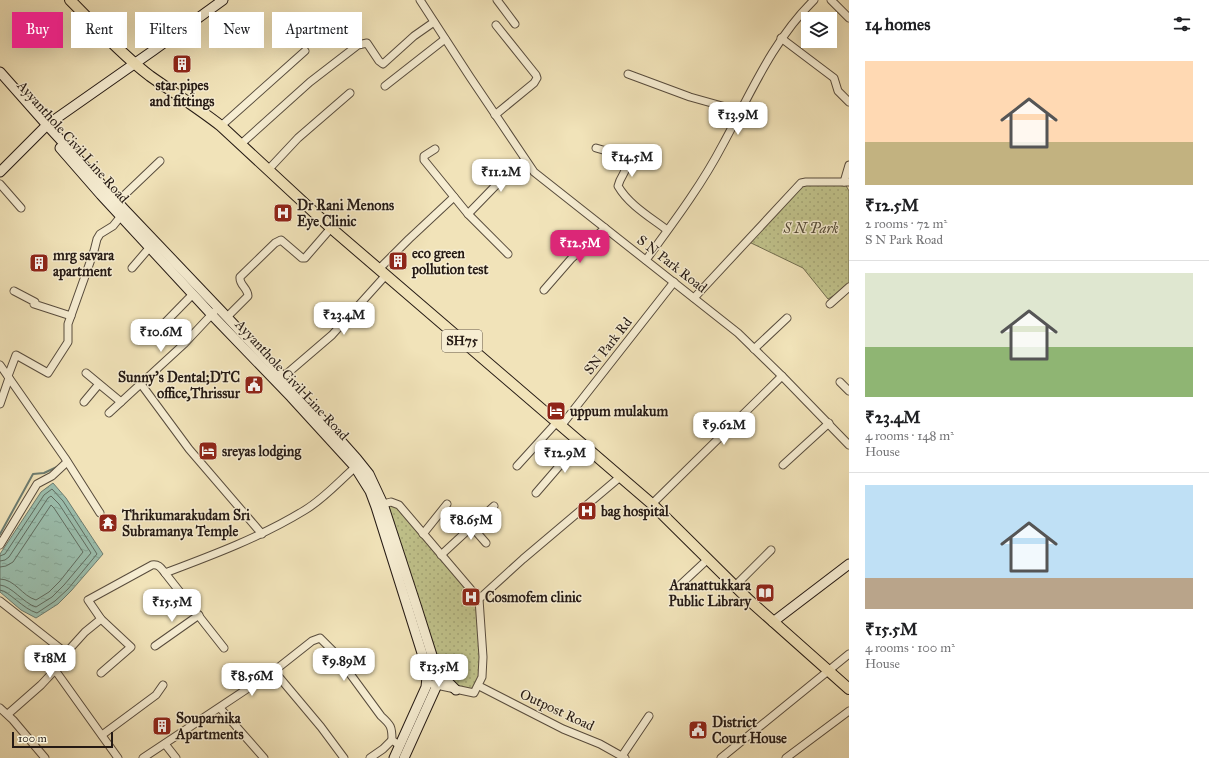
<!DOCTYPE html>
<meta charset="utf-8">
<style>
body{margin:0;font-family:"IM FELL Great Primer",serif;background:#f6f6f6;color:#202124;height:100vh;display:flex;flex-direction:column;font-size:15px;white-space:nowrap}
*{box-sizing:border-box;margin:0}
p{font-size:13px;color:#757577}
.icon{flex:none;width:22px;height:22px;fill:none;stroke:currentColor;stroke-width:2;stroke-linecap:round;stroke-linejoin:round}
.map{position:relative;flex:1;overflow:hidden}
.sheet{display:flex;flex-direction:column;background:#fff;width:360px}
.sheet>*{flex:none}
.hud{position:absolute;left:12px;top:12px;width:380px;height:36px;display:flex;gap:8px}
.fabs{position:absolute;left:801px;top:12px;display:grid;gap:8px}
.fabs a{display:grid;place-items:center;width:36px;height:36px;border-radius:0px;background:#fff;box-shadow:0 4px 16px #0002;font-size:20px}
.scale{position:absolute;left:12px;bottom:10px;width:101px;box-sizing:border-box;padding-left:4px;border:2px solid #251a14;border-top:0;font-size:11px;line-height:14px;white-space:nowrap;color:#251a14;-webkit-text-stroke:3px #f6edd2;paint-order:stroke}
.price{position:absolute;translate:-50% -34px;padding:0 9px;border-radius:8px;background:#fff;color:#222;font-size:13px;line-height:26px;filter:drop-shadow(0 1px 2px #0008)}
.price::after{content:'';position:absolute;left:50%;top:24px;width:12px;height:9px;margin-left:-6px;background:inherit;clip-path:polygon(0 0,100% 0,50% 100%)}
.price.selected{background:#db2777;color:#fff}
ul{padding:0;list-style:none}
li{display:grid;align-content:center;gap:8px;height:212px;padding:0 16px}
li+li{border-top:1px solid #e0e0e0}
li span{display:grid;place-items:center;height:124px;border-radius:0px;color:#555}
li>.icon{margin-inline-start:auto}
span .icon{width:72px;height:72px;fill:#fffc;stroke-width:1}
li b{font-size:17px}
h2{display:flex;justify-content:space-between;align-items:center;height:48px;padding:0 16px;font-size:17px}
.tag{padding:0 14px;border-radius:0px;background:#fff;box-shadow:0 4px 16px #0002;font-size:14px;line-height:36px}
.tag.selected{background:#db2777;color:#fff}
main{display:flex;flex:1;min-height:0}
.map>svg:first-child{display:block}
.park{fill:url(#park-dots);stroke:#726e50}
.water{fill:url(#water-ripples);stroke:#6c7c70}
.lines{fill:none;stroke-linecap:round;stroke-linejoin:round}
.shore{stroke:#606c60;stroke-width:1}
.stream{stroke:#6c7c70;stroke-width:2}
.street-casing{stroke:#584c3d;stroke-width:9}
.secondary-casing{stroke:#251a14;stroke-width:11}
.primary-casing{stroke:#251a14;stroke-width:12}
.street{stroke:#f6edd2;stroke-width:7}
.secondary{stroke:#f6edd2;stroke-width:9}
.primary{stroke:#f1e3b9;stroke-width:10}
.labels{text-anchor:middle;dominant-baseline:central;stroke-width:3;stroke-linejoin:round;paint-order:stroke}
.shield{fill:#f6edd2;stroke:#64594d;stroke-width:1}
.shield-label{font-size:13px;font-weight:bold;fill:#251a14}
.poi-label{font-size:14px;font-weight:bold;fill:#251a14;stroke:#f6edd2;text-anchor:start}
.street-label{font-size:14px;fill:#251a14;stroke:#f6edd2}
.park-label{font-size:14px;font-style:italic;fill:#544c38;stroke:#f6edd2}
</style>
<main>
<div class="map">
<svg width="849" height="758" viewBox="0 0 849 758">
<defs>
<pattern id="park-dots" width="8" height="8" patternUnits="userSpaceOnUse"><rect width="8" height="8" fill="#c0c28b"/><path d="M2 2h.1M6 6h.1" fill="none" stroke="#a5a677" stroke-width="1.8" stroke-linecap="round"/></pattern>
<pattern id="water-ripples" width="26" height="14" patternUnits="userSpaceOnUse"><rect width="26" height="14" fill="#9bbead"/><path d="M2 4q2-2 4 0t4 0M15 11q2-2 4 0t4 0" fill="none" stroke="#85a394"/></pattern>
</defs>
<rect width="100%" height="100%" fill="#f1e3b9"/>
<filter id="stains"><feTurbulence type="fractalNoise" baseFrequency=".005" numOctaves="4"/><feColorMatrix values="0 0 0 0 .2 0 0 0 0 .09 0 0 0 0 .02 0 0 0 .5 -.17"/></filter>
<radialGradient id="worn" r=".72"><stop offset=".6" stop-color="#630" stop-opacity="0"/><stop offset="1" stop-color="#630" stop-opacity=".3"/></radialGradient>
<!-- park -->
<g class="park">
<path d="M 844,182 L 849,191 L 849,286 L 828,299 L 803,268 L 747,241 L 801,183 Z"/>
<path d="M 395,503 L 478,600 L 482,677 L 474,692 L 456,689 L 437,671 L 384,504 Z"/>
</g>
<!-- water -->
<path class="water" d="M 53,483 L 66,498 L 103,554 L 71,591 L 58,604 L 36,618 L 21,610 L 0,592 L 0,554 L 41,492 Z"/>
<g class="lines">
<!-- shore -->
<g class="shore">
<path d="M 0,556 L 5,554 L 44,495 L 52,489 L 63,501 L 97,554 L 68,589 L 55,601 L 37,613 C 23,609 9,591 0,590"/>
<path d="M 0,561 L 5,560 L 9,557 L 48,498 L 51,496 L 59,504 L 91,553 L 64,585 L 52,597 L 36,607 C 23,603 12,586 0,585"/>
<path d="M 0,567 L 6,566 L 13,562 L 51,505 L 54,508 L 83,552 L 60,581 L 49,592 L 36,600 C 22,596 15,579 0,579"/>
</g>
<!-- stream -->
<path class="stream" d="M 0,534 L 33,474 L 44,473 L 59,466"/>
<defs>
<g id="street">
<path d="M 420,0 L 470,77 L 534,172 L 738,333 L 782,376 L 849,445"/>
<path d="M 497,0 L 515,24"/>
<path d="M 831,0 L 849,18"/>
<path d="M 781,38 L 834,78 L 838,91 L 849,102"/>
<path d="M 628,74 L 690,97 L 740,111"/>
<path d="M 385,86 L 445,39"/>
<path d="M 495,115 L 534,83 L 537,78 L 536,75 L 496,25"/>
<path d="M 221,126 L 305,51"/>
<path d="M 241,144 L 310,82 L 358,45 L 367,43 L 379,61 L 383,64 L 414,36 L 434,22"/>
<path d="M 596,148 L 617,154 L 628,160 C 627,173 621,174 618,186 C 629,205 650,217 667,230"/>
<path d="M 435,149 L 424,156 L 424,160 L 468,214 L 508,254"/>
<path d="M 268,170 L 298,138 L 350,93"/>
<path d="M 844,182 L 849,165"/>
<path d="M 0,184 L 21,208"/>
<path d="M 117,202 L 160,161"/>
<path d="M 468,214 L 503,178 L 525,160"/>
<path d="M 646,260 C 673,223 701,186 722,146 C 750,95 772,41 814,0"/>
<path d="M 132,268 L 150,247"/>
<path d="M 379,269 L 409,239 L 454,197"/>
<path d="M 544,290 L 571,259 L 605,228"/>
<path d="M 14,291 L 35,302 L 34,304 L 71,316"/>
<path d="M 694,298 L 801,183 L 806,182 L 849,182"/>
<path d="M 830,304 L 849,287"/>
<path d="M 227,317 L 248,296 C 248,288 239,285 240,277 L 275,243 L 281,240 L 302,258 L 305,258 L 331,228"/>
<path d="M 152,336 L 193,294"/>
<path d="M 754,349 L 787,318"/>
<path d="M 0,365 L 65,458 L 100,513"/>
<path d="M 8,376 L 16,355 L 48,373 L 68,342 L 68,324 L 94,251 L 97,239 L 100,234 L 113,226 L 121,216"/>
<path d="M 283,377 L 332,335 L 386,275"/>
<path d="M 840,382 L 849,391"/>
<path d="M 141,384 L 189,449 L 262,534"/>
<path d="M 84,402 L 99,384 L 121,402 L 86,373"/>
<path d="M 0,404 L 9,378"/>
<path d="M 109,413 L 184,344 L 214,312"/>
<path d="M 561,426 L 674,282"/>
<path d="M 783,465 L 829,423"/>
<path d="M 517,466 L 557,422"/>
<path d="M 536,493 L 580,442"/>
<path d="M 383,504 L 391,502 L 399,505 L 479,599"/>
<path d="M 652,504 L 782,376"/>
<path d="M 472,527 L 486,543"/>
<path d="M 423,534 L 447,504"/>
<path d="M 0,545 L 37,484 L 52,476 L 67,462"/>
<path d="M 441,555 L 494,506"/>
<path d="M 165,573 L 224,648"/>
<path d="M 735,586 L 771,550"/>
<path d="M 678,587 L 708,559"/>
<path d="M 0,601 L 66,653 L 55,670 L 118,758"/>
<path d="M 155,646 L 199,615"/>
<path d="M 66,653 L 85,632 L 101,619"/>
<path d="M 274,671 L 321,727 L 344,758"/>
<path d="M 101,673 L 131,647 L 101,619 L 88,600 L 152,565 C 159,564 161,568 165,573 C 213,555 261,537 305,510 C 325,498 341,479 359,464"/>
<path d="M 427,683 L 474,693 L 482,677 L 483,657 L 479,599 L 523,559 L 620,477"/>
<path d="M 479,686 L 563,729 L 600,744 L 625,758"/>
<path d="M 0,708 L 13,720 L 45,758"/>
<path d="M 220,708 L 264,758"/>
<path d="M 8,714 L 41,685 L 55,670"/>
<path d="M 102,735 L 156,695 L 163,685"/>
<path d="M 165,744 L 176,758"/>
<path d="M 622,756 L 649,716"/>
<path d="M 143,758 L 274,671 L 312,641 L 320,638 L 334,652 L 381,716 C 391,725 392,727 392,740 L 399,745"/>
<path d="M 370,758 L 383,749 L 392,740"/>
<path d="M 721,758 L 849,654"/>
<path d="M 786,758 L 849,711"/>
</g>
<g id="secondary">
<path d="M 0,72 L 47,125 L 125,210 L 227,317 L 309,405 L 357,459 L 369,474 L 383,504 L 416,605 L 437,671 L 437,685 L 404,758"/>
<path d="M 60,148 L 101,195 L 212,315 L 291,397 L 355,467 L 370,491 L 376,507 L 427,669 L 427,677 L 426,687 L 394,758"/>
<path d="M 0,172 L 47,125 L 154,50 L 223,0"/>
<path d="M 773,622 L 849,564"/>
<path d="M 435,671 L 437,671 L 456,690"/>
</g>
<path id="primary" d="M 70,0 C 96,26 121,54 150,76 C 174,93 198,108 221,126 L 331,228 L 652,504 L 750,601 L 849,689"/>
</defs>
<!-- street casing -->
<use href="#street" class="street-casing"/>
<!-- secondary casing -->
<use href="#secondary" class="secondary-casing"/>
<!-- primary casing -->
<use href="#primary" class="primary-casing"/>
<!-- street -->
<use href="#street" class="street"/>
<!-- secondary -->
<use href="#secondary" class="secondary"/>
<!-- primary -->
<use href="#primary" class="primary"/>
</g>
<!-- icons -->
<defs>
<symbol id="building-square" viewBox="-11 -11 22 22"><rect x="-9" y="-9" width="18" height="18" rx="4" fill="#8f2418" stroke="#f6edd2"/><path d="M-4-6H4V6H1V3H-1V6H-4ZM-2.5-4.3h1.7v1.8h-1.7ZM.8-4.3h1.7v1.8H.8ZM-2.5-1h1.7V.8h-1.7ZM.8-1h1.7V.8H.8Z" fill="#fff"/></symbol>
<symbol id="hospital-square" viewBox="-11 -11 22 22"><rect x="-9" y="-9" width="18" height="18" rx="4" fill="#8f2418" stroke="#f6edd2"/><path d="M-5-5h3v3.5h4V-5h3V5h-3V1.5h-4V5h-3Z" fill="#fff"/></symbol>
<symbol id="civic-square" viewBox="-11 -11 22 22"><rect x="-9" y="-9" width="18" height="18" rx="4" fill="#8f2418" stroke="#f6edd2"/><path d="M-.6-6.5H3V-4.5H.6V-3L4-1V1h2V6H-6V1h2V-1L-.6-3ZM-1.2 2.5V6h2.4V2.5Z" fill="#fff"/></symbol>
<symbol id="hotel-square" viewBox="-11 -11 22 22"><rect x="-9" y="-9" width="18" height="18" rx="4" fill="#8f2418" stroke="#f6edd2"/><path d="M-6-4.5h1.5V1H6V5H4.5V3h-9V5H-6ZM-4 0a1.8 1.8 0 1 1 3.6 0ZM.5 0V-2.5h3Q6-2.5 6 0Z" fill="#fff"/></symbol>
<symbol id="temple-square" viewBox="-11 -11 22 22"><rect x="-9" y="-9" width="18" height="18" rx="4" fill="#8f2418" stroke="#f6edd2"/><path d="M0-6L5-2H3V0L6.5 2.5H4V6H1.5V3h-3V6H-4V2.5H-6.5L-3 0V-2H-5Z" fill="#fff"/></symbol>
<symbol id="library-square" viewBox="-11 -11 22 22"><rect x="-9" y="-9" width="18" height="18" rx="4" fill="#8f2418" stroke="#f6edd2"/><path d="M-6-4Q-3-5.5-.7-3.5V5Q-3 3-6 4ZM6-4Q3-5.5 .7-3.5V5Q3 3 6 4Z" fill="#fff"/></symbol>
</defs>
<g fill-rule="evenodd">
<use href="#building-square" x="171" y="53" width="22" height="22"/>
<use href="#hospital-square" x="272" y="202" width="22" height="22"/>
<use href="#building-square" x="387" y="250" width="22" height="22"/>
<use href="#building-square" x="28" y="252" width="22" height="22"/>
<use href="#civic-square" x="243" y="374" width="22" height="22"/>
<use href="#hotel-square" x="545" y="400" width="22" height="22"/>
<use href="#hotel-square" x="197" y="440" width="22" height="22"/>
<use href="#hospital-square" x="576" y="500" width="22" height="22"/>
<use href="#temple-square" x="97" y="512" width="22" height="22"/>
<use href="#library-square" x="754" y="582" width="22" height="22"/>
<use href="#hospital-square" x="460" y="586" width="22" height="22"/>
<use href="#building-square" x="151" y="715" width="22" height="22"/>
<use href="#civic-square" x="687" y="719" width="22" height="22"/>
</g>
<g class="labels">
<!-- shield labels -->
<rect class="shield" x="442" y="330" width="40" height="22" rx="3"/>
<g class="shield-label">
<text x="462" y="341">SH75</text>
</g>
<!-- poi labels -->
<g class="poi-label">
<text x="182" y="85" text-anchor="middle">star pipes<tspan x="182" dy="16">and fittings</tspan></text>
<text x="297" y="205">Dr Rani Menons<tspan x="297" dy="16">Eye Clinic</tspan></text>
<text x="412" y="253">eco green<tspan x="412" dy="16">pollution test</tspan></text>
<text x="53" y="255">mrg savara<tspan x="53" dy="16">apartment</tspan></text>
<text x="240" y="377" text-anchor="end">Sunny's Dental;DTC<tspan x="240" dy="16">office,Thrissur</tspan></text>
<text x="570" y="411">uppum mulakum</text>
<text x="222" y="451">sreyas lodging</text>
<text x="601" y="511">bag hospital</text>
<text x="122" y="515">Thrikumarakudam Sri<tspan x="122" dy="16">Subramanya Temple</tspan></text>
<text x="751" y="585" text-anchor="end">Aranattukkara<tspan x="751" dy="16">Public Library</tspan></text>
<text x="485" y="597">Cosmofem clinic</text>
<text x="176" y="718">Souparnika<tspan x="176" dy="16">Apartments</tspan></text>
<text x="712" y="722">District<tspan x="712" dy="16">Court House</tspan></text>
</g>
<!-- street labels -->
<g class="street-label">
<text transform="translate(73 142) rotate(48)">Ayyanthole Civil Line Road</text>
<text transform="translate(672 264) rotate(38)">S N Park Road</text>
<text transform="translate(608 346) rotate(-52)">SN Park Rd</text>
<text transform="translate(292 380) rotate(47)">Ayyanthole Civil Line Road</text>
<text transform="translate(557 710) rotate(25)">Outpost Road</text>
</g>
<!-- park labels -->
<g class="park-label">
<text x="811" y="228">S N Park</text>
</g>
</g>
<rect width="100%" height="100%" filter="url(#stains)"/>
<rect width="100%" height="100%" fill="url(#worn)"/>
</svg>
<div class="fabs">
<a><svg class="icon" aria-label="layers" viewBox="0 0 24 24"><path d="M12 4l9 5-9 5-9-5zM3 14l9 5 9-5"/></svg></a>
</div>
<div class="scale">100 m</div>
<b class="price" style="left:738px;top:136px">₹13.9M</b>
<b class="price" style="left:632px;top:178px">₹14.5M</b>
<b class="price" style="left:501px;top:193px">₹11.2M</b>
<b class="price selected" style="left:580px;top:264px">₹12.5M</b>
<b class="price" style="left:344px;top:336px">₹23.4M</b>
<b class="price" style="left:161px;top:353px">₹10.6M</b>
<b class="price" style="left:724px;top:446px">₹9.62M</b>
<b class="price" style="left:565px;top:474px">₹12.9M</b>
<b class="price" style="left:471px;top:541px">₹8.65M</b>
<b class="price" style="left:172px;top:623px">₹15.5M</b>
<b class="price" style="left:50px;top:679px">₹18M</b>
<b class="price" style="left:344px;top:682px">₹9.89M</b>
<b class="price" style="left:439px;top:688px">₹13.5M</b>
<b class="price" style="left:252px;top:697px">₹8.56M</b>
<div class="hud">
<a class="tag selected">Buy</a>
<a class="tag">Rent</a>
<a class="tag">Filters</a>
<a class="tag">New</a>
<a class="tag">Apartment</a>
</div>
</div>
<section class="sheet">
<h2>14 homes<svg class="icon" aria-label="filters" viewBox="0 0 24 24"><path d="M4 7h16M4 17h16"/><circle cx="9" cy="7" r="2"/><circle cx="15" cy="17" r="2"/></svg></h2>
<ul>
<li><span style="background:linear-gradient(#ffd9b3 65%,#c2b280 0)"><svg class="icon" aria-label="home" viewBox="0 0 24 24"><path d="M3 11l9-7 9 7M6 9v11h12V9"/></svg></span><div><b>₹12.5M</b><p>2 rooms · 72 m²</p><p>S N Park Road</p></div></li>
<li><span style="background:linear-gradient(#dfe7d0 60%,#8fb573 0)"><svg class="icon" aria-label="home" viewBox="0 0 24 24"><path d="M3 11l9-7 9 7M6 9v11h12V9"/></svg></span><div><b>₹23.4M</b><p>4 rooms · 148 m²</p><p>House</p></div></li>
<li><span style="background:linear-gradient(#bfe0f5 75%,#b9a48a 0)"><svg class="icon" aria-label="home" viewBox="0 0 24 24"><path d="M3 11l9-7 9 7M6 9v11h12V9"/></svg></span><div><b>₹15.5M</b><p>4 rooms · 100 m²</p><p>House</p></div></li>
</ul>
</section>
</main>
